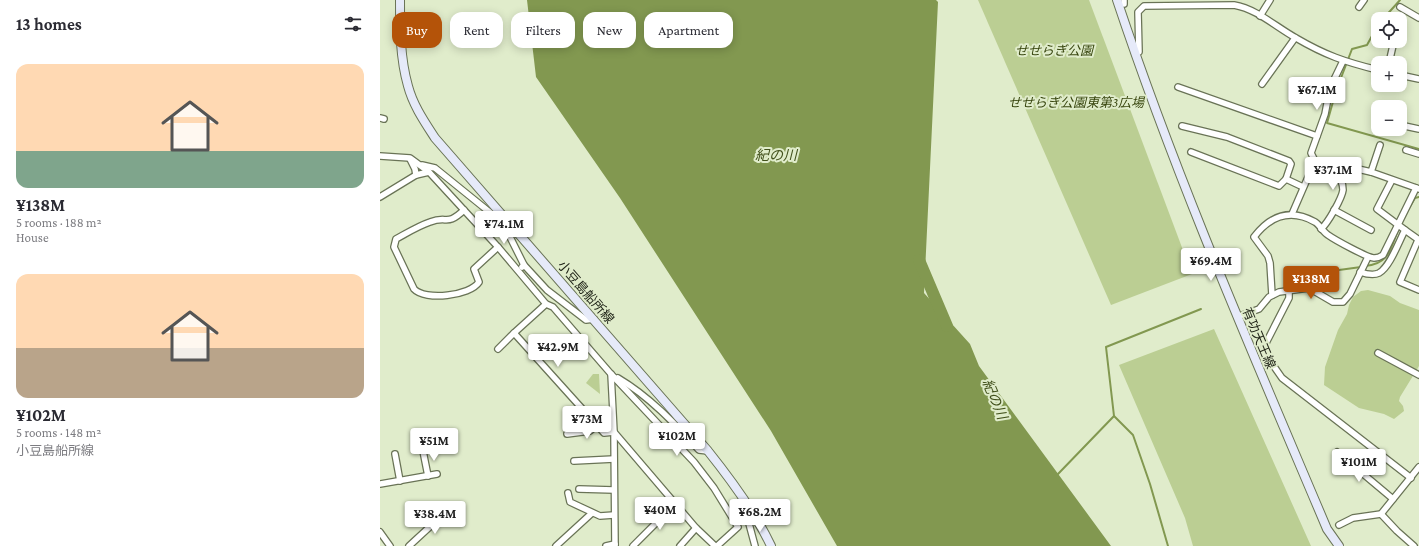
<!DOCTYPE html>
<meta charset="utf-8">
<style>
body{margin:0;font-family:"Crimson Pro","Noto Sans JP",serif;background:#f7f7f7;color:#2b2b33;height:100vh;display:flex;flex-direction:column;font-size:15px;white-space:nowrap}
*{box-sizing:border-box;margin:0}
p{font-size:13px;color:#7c7c81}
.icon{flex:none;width:22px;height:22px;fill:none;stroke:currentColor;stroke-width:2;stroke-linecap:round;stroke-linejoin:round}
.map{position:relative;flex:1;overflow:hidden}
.drawer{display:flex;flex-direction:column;background:#fff;width:380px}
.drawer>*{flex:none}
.guide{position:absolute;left:12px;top:12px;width:380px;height:36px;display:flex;gap:8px}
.fabs{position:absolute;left:991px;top:12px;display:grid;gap:8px}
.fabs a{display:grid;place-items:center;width:36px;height:36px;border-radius:8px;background:#fff;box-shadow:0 2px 10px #0003;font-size:20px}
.price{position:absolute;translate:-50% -34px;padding:0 9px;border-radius:4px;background:#fff;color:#222;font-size:13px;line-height:26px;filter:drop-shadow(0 1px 2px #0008)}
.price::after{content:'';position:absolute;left:50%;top:24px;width:12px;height:9px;margin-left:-6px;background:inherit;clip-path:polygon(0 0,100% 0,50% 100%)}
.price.current{background:#b45309;color:#fff}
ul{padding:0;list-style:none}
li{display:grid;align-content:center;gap:8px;height:212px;padding:0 16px}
li span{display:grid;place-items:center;height:124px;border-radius:12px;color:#555}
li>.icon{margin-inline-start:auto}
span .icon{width:72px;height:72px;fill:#fffc;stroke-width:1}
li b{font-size:17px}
h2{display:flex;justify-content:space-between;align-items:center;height:48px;padding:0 16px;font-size:17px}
.tag{padding:0 14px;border-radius:12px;background:#fff;box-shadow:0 2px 10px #0003;font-size:14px;line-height:36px}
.tag.current{background:#b45309;color:#fff}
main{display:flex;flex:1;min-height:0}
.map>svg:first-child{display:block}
.green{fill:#bbce93}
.water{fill:#829850}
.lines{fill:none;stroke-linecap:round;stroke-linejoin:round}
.stream{stroke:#829850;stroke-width:2}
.river{stroke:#829850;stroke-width:12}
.street-casing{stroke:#697356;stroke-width:8}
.secondary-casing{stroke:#697356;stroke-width:10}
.street{stroke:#fff;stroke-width:5.5}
.secondary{stroke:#e6eaf9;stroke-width:8}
.labels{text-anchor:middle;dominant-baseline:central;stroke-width:4;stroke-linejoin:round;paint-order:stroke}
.park-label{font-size:13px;font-style:italic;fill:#37450e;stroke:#e0eccb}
.street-label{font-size:13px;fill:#212519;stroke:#e0eccb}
.water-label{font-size:14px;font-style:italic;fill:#42511c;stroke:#e0eccb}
</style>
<main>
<section class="drawer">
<h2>13 homes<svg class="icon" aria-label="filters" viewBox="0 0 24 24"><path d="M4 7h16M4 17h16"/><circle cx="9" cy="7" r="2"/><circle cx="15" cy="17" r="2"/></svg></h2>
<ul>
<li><span style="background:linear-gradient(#ffd9b3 70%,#7fa58c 0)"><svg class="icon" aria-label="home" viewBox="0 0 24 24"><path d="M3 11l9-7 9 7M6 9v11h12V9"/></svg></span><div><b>¥138M</b><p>5 rooms · 188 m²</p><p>House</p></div></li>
<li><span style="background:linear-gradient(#ffd9b3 60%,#b9a48a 0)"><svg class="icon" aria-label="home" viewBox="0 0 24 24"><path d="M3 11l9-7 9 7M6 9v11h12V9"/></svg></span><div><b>¥102M</b><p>5 rooms · 148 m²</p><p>小豆島船所線</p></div></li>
</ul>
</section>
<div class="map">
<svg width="1039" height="546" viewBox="0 0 1039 546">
<rect width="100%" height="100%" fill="#e0eccb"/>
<!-- green -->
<g class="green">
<path d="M 598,0 L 709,0 L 812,274 L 731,305 Z"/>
<path d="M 988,290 L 1010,296 L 1020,303 L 1039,310 L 1039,366 L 1020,397 L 1019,401 L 1023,406 L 1024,411 L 1014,419 L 1004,414 L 979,408 L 944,385 L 945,367 L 958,330 L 967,314 L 969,305 L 973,297 L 981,291 Z"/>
<path d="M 834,329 L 931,546 L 813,546 L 805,518 L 739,365 Z"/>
<path d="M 213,374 L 219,374 L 220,394 L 206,383 Z"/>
</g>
<!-- water -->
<path class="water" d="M 147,0 L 556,0 L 558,2 L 544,293 L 590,344 L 599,366 L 731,546 L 457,546 L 391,431 L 240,198 L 156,77 Z"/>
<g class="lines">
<!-- stream -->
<g class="stream">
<path d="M 1003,19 L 1020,0"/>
<path d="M 998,25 L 987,45 L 972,49 L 956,91 L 947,123 L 1039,149"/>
<path d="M 1025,215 L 1035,198 L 1039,197"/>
<path d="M 985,266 C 1009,264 1010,250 1018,230"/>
<path d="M 915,276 L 981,267"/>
<path d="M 678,474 L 734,416"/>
<path d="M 788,546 L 770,484 L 753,435 L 734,416 L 726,347 L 821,309"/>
</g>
<!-- river -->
<path class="river" d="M 539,260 L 567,326"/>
<defs>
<g id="street">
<path d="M 744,4 L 744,0"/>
<path d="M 979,7 L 984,0"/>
<path d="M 1020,7 L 1039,18"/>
<path d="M 880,16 L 890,0"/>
<path d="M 755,54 L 759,52 L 758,12 L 764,6 L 854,5 C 877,9 896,27 916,38 C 945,55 965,62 998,70"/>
<path d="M 1009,63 L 1014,41"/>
<path d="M 1020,75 L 1039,79"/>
<path d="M 882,84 L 915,38"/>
<path d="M 798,87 L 937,136"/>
<path d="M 0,118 L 4,119"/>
<path d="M 1020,125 L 1039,129"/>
<path d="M 802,126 L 847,137 L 909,161 L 911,164 L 906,179"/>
<path d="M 1000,145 L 991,172 L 1039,189"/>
<path d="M 1026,150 L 1039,154"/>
<path d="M 811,152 L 899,186 L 906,179 L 923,187"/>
<path d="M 0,156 L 30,158 L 49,172 L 118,247 L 166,304 L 173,307 L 231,374 L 314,462 L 334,488 L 358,527 L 337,546"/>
<path d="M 30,159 L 35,169 L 36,175"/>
<path d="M 42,165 L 55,168 L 123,223 L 127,220"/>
<path d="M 978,169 L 991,172"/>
<path d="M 0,197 L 36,175 L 49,172"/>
<path d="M 84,210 C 66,227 68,215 50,222 C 38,226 27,233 16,239 L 14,247 L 34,289 C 45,301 90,296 99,282 L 94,269 L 118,247"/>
<path d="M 954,210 L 991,230"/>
<path d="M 912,214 L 935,161"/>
<path d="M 123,223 L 144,265 L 142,267"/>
<path d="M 941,229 C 948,223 962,198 963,190 C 963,182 959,175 955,168 L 935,161 L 931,153 L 945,114 L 950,88 L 963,61"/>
<path d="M 1025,230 L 1039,240"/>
<path d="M 1038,240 L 1020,282 L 1039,290"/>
<path d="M 144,265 L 167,290 L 206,320 L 214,319"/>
<path d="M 980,272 C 986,274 993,276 999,273 C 1010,267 1019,241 1025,230 L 997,209 L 1012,180"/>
<path d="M 909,291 L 909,298 L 887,341 L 884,348 L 886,355 L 902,378 L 1031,478"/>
<path d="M 892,295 L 890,263 L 888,256 L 874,237 C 890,216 910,208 935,222 C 940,225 943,232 948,235 C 955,240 988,258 994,258 C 998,258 1000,257 1003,255 L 1036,188"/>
<path d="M 166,304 L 134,333 L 224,433 L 234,432 L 316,528 L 335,546"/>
<path d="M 857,317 L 879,309 L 889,297 L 899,292 L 929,288 L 953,302 L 963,302 L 970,294 L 988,257"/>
<path d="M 118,349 L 134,333"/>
<path d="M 998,353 L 1039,375"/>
<path d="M 231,374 L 234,432 L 235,546"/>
<path d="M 238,378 C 270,397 294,423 319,450 L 328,451"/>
<path d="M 187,434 L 210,431 L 217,425"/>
<path d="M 43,451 L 48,476"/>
<path d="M 957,452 L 1013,499"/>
<path d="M 15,454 L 20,481"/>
<path d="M 194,461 L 234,459"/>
<path d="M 0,484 L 57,474"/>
<path d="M 199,489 L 234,490"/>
<path d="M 188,493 L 190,502 L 220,516 L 234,515"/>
<path d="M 373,514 L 369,517 L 368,520 L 375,546"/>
<path d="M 1001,514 L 1017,531 L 1034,546"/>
<path d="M 959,525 L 973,518 L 1001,514 L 1039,467"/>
<path d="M 0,532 L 10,546"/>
<path d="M 29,546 L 68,510"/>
<path d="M 176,546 L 212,513"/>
<path d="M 226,546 L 235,544"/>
<path d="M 253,546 L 296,503"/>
<path d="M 300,546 L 316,528"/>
</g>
<g id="secondary">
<path d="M 20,0 C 20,28 20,58 28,86 C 33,105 44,121 55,138 L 328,451 C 352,481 375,512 391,546"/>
<path d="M 737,0 C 797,180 873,354 947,529 L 959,546"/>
</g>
</defs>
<!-- street casing -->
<use href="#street" class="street-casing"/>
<!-- secondary casing -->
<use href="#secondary" class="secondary-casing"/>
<!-- street -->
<use href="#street" class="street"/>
<!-- secondary -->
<use href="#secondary" class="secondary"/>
</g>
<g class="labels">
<!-- park labels -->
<g class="park-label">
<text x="674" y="50">せせらぎ公園</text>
<text x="696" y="102">せせらぎ公園東第3広場</text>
</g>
<!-- street labels -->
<g class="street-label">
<text transform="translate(206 292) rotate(49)">小豆島船所線</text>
<text transform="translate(879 338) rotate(67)">有功天王線</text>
</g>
<!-- water labels -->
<g class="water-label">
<text x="396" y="155">紀の川</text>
<text transform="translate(615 399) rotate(67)">紀の川</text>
</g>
</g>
</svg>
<div class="fabs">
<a><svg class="icon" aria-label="locate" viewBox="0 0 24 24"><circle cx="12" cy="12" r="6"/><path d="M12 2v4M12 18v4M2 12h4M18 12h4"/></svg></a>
<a>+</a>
<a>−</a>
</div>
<b class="price" style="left:937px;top:111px">¥67.1M</b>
<b class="price" style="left:953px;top:191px">¥37.1M</b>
<b class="price" style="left:124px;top:245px">¥74.1M</b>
<b class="price" style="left:831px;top:282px">¥69.4M</b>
<b class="price current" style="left:931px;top:300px">¥138M</b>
<b class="price" style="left:178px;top:368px">¥42.9M</b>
<b class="price" style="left:207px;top:440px">¥73M</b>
<b class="price" style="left:297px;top:457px">¥102M</b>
<b class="price" style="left:54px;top:462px">¥51M</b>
<b class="price" style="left:979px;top:483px">¥101M</b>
<b class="price" style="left:280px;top:531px">¥40M</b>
<b class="price" style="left:380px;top:533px">¥68.2M</b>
<b class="price" style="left:55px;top:535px">¥38.4M</b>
<div class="guide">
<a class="tag current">Buy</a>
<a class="tag">Rent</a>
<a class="tag">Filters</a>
<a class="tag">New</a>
<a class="tag">Apartment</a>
</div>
</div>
</main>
